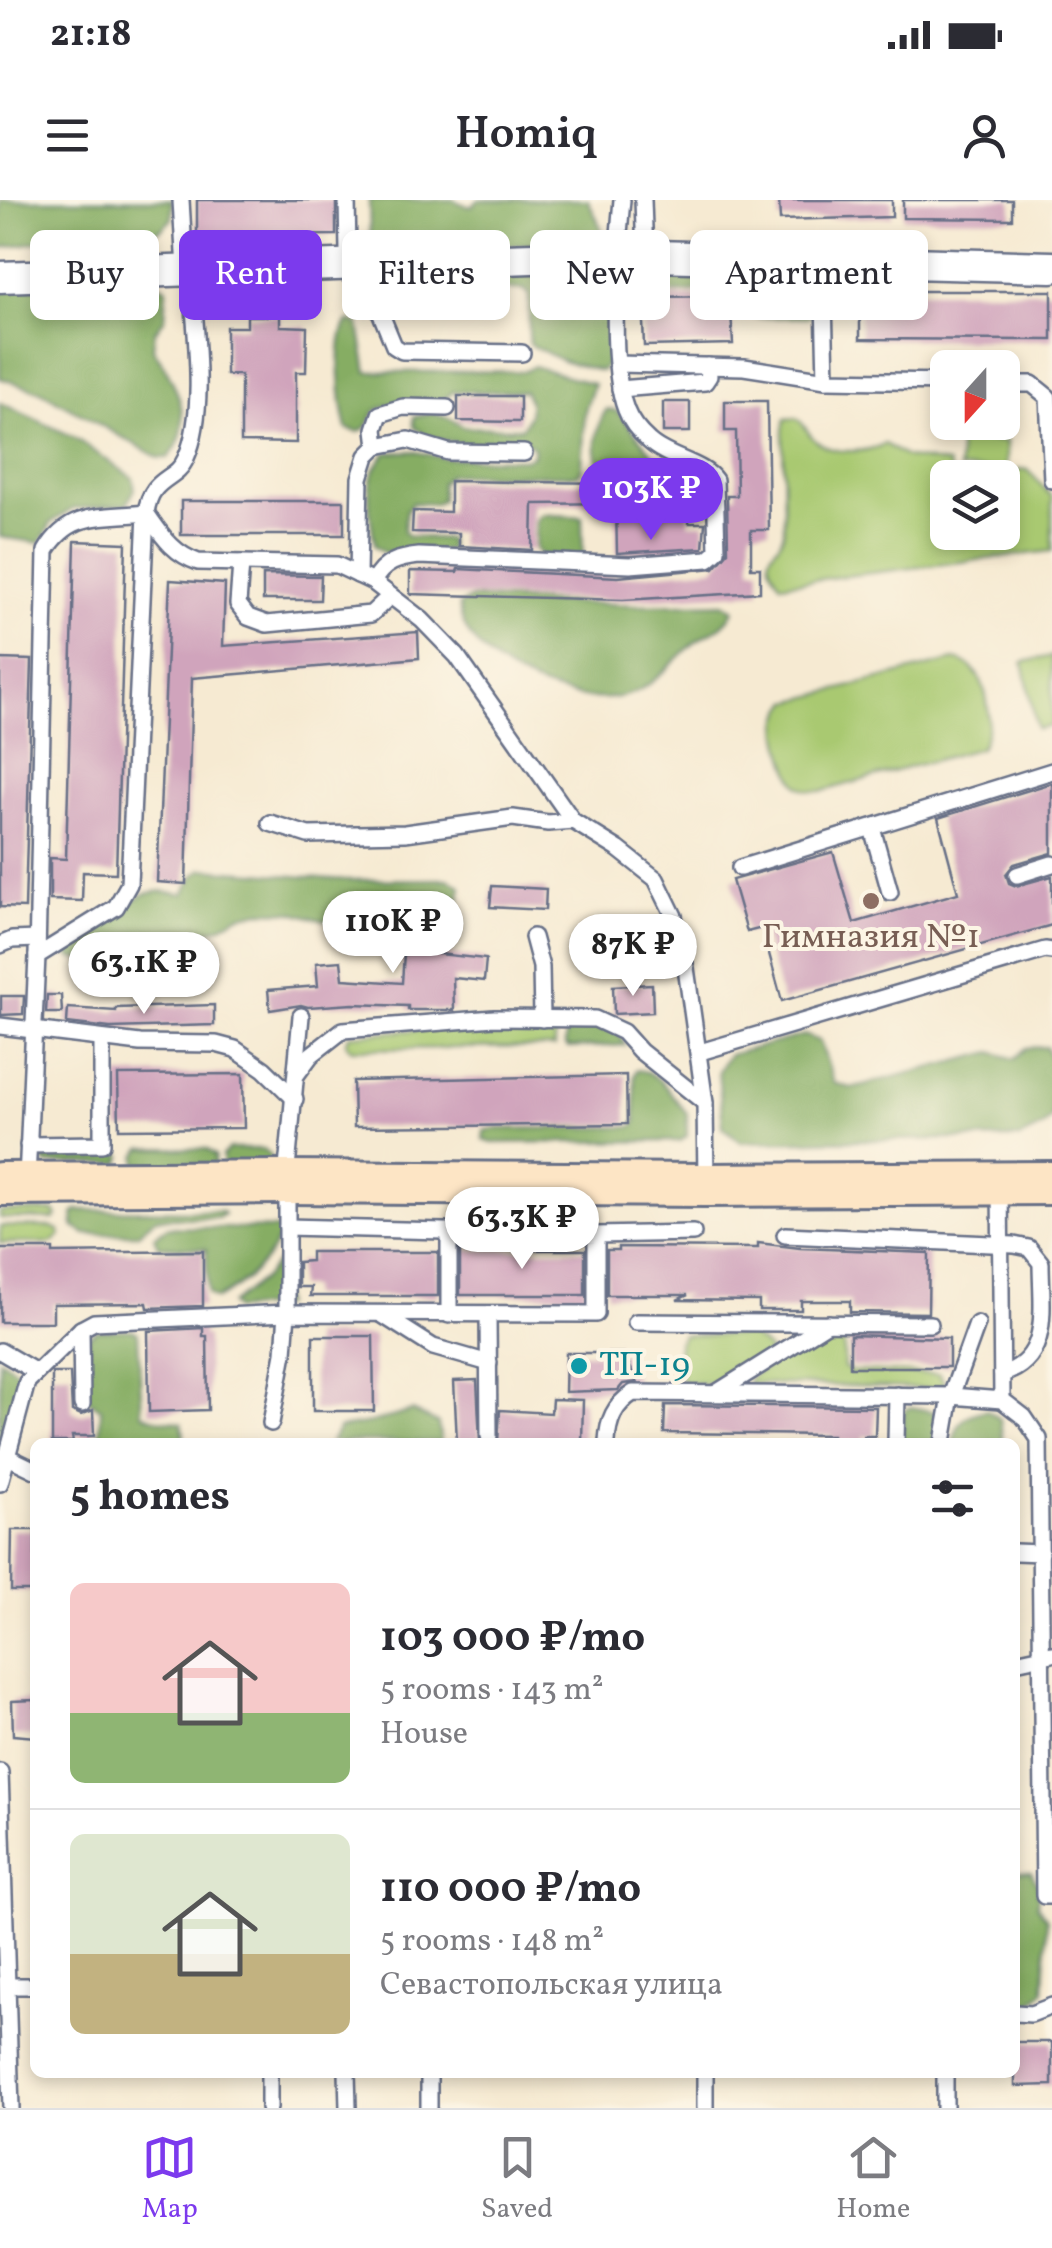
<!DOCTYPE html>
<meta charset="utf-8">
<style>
body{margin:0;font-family:Vollkorn,serif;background:#f7f7f7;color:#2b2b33;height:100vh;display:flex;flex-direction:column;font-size:38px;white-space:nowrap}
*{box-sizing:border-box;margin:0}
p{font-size:32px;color:#7c7c81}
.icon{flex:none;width:55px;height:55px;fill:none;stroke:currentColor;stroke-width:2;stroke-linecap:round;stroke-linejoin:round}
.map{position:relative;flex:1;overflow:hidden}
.panel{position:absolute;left:30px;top:1238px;width:990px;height:640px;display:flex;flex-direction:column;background:#fff;border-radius:15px;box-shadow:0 5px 15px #0003}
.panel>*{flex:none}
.banner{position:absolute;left:30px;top:30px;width:992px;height:90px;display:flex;gap:20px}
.needle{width:65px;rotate:201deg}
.tools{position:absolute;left:930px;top:150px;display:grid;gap:20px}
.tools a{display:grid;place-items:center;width:90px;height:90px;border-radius:15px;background:#fff;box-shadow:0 5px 15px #0003;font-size:50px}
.price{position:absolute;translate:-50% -85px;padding:0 22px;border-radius:35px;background:#fff;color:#222;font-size:32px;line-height:65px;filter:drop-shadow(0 2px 5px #0008)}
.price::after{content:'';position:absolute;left:50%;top:60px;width:30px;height:22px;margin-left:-15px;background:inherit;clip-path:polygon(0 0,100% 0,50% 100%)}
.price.current{background:#7c3aed;color:#fff}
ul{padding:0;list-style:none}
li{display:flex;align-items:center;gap:30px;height:250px;padding:0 40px}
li+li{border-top:2px solid #e1e1e2}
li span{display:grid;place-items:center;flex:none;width:280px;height:200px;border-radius:15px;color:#555}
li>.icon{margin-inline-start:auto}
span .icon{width:120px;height:120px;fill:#fffc;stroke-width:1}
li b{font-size:42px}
h2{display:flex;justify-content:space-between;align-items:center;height:120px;padding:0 40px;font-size:42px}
.pill{padding:0 35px;border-radius:15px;background:#fff;box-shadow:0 5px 15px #0003;font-size:35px;line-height:90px}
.pill.current{background:#7c3aed;color:#fff}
.status{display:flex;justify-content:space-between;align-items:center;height:70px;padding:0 50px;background:#fff;direction:ltr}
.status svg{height:28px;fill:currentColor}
header{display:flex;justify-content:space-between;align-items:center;height:130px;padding:0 40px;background:#fff;font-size:45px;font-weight:600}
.menu{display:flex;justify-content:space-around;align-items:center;height:140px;border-top:2px solid #e1e1e2;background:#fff;font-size:28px;color:#7c7c81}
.menu a{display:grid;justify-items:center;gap:5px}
.menu .current{color:#7c3aed}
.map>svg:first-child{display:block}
.green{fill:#a9c971;stroke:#627c68;stroke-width:2.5}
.forest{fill:#86ad63;stroke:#506e60;stroke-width:2.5}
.building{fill:#d0a4bc}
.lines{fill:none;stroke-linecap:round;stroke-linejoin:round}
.service-casing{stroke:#687087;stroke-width:20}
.minor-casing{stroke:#687087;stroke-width:35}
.secondary-casing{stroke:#687087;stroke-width:48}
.service{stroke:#fff;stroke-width:15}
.minor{stroke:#fff;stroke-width:30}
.secondary{stroke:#fde5c5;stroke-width:42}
.education-dot{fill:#8d6e63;stroke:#fcf5e5;stroke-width:4}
.culture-dot{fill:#0f9aa8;stroke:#fcf5e5;stroke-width:4}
.labels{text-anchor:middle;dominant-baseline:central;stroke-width:8;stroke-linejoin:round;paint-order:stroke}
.education-label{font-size:35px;fill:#785e54;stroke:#fcf5e5}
.culture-label{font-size:35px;fill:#0d838f;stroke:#fcf5e5;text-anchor:start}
</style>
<div class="status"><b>21:18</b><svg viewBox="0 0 49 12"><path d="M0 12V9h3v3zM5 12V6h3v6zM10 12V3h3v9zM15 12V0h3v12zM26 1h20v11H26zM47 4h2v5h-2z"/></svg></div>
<header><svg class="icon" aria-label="menu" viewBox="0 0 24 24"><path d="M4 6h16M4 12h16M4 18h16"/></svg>Homiq<svg class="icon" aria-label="person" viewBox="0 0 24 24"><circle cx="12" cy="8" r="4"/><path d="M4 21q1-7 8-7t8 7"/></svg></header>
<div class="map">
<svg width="1052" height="1908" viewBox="0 0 1052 1908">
<rect width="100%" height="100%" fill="#fcf5e5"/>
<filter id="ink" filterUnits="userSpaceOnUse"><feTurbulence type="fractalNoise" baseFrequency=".01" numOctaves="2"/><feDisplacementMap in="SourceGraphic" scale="20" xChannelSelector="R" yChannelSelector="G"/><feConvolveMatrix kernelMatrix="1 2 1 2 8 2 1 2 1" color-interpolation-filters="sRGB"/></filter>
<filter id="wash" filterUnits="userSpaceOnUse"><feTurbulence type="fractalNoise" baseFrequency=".0048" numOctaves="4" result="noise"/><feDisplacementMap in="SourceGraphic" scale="40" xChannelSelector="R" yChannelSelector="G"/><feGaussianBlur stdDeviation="2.25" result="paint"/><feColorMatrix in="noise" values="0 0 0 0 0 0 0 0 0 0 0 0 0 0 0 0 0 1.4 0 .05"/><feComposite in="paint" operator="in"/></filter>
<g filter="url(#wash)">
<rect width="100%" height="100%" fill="#f6ead2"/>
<!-- green -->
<g class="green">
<path d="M 796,218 C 805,224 805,229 812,237 C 829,256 864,253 885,244 L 906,257 L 948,264 L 951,274 L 987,277 L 948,278 L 948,332 L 1002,332 L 1003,278 L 1011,278 L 1019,269 L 1028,270 L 1052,297 L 1052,351 L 781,384 C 756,349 778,357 784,331 L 783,229 L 785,219 Z"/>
<path d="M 959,240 L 1006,241 L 1006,270 L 959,269 Z"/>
<path d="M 1052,456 L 1052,526 L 1037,529 L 1023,462 Z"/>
<path d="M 954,460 C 988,463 997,524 980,548 L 823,591 C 815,591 806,591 799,586 C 788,575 779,539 779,524 C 780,515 784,509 789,502 Z"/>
<path d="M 494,824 L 549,826 L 555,831 L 555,847 L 351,849 L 346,843 L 349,835 Z"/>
<path d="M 0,1011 L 54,1011 L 57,1016 L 54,1019 L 0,1018 Z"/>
<path d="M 0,1026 L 52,1027 L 59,1030 L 61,1035 L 52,1043 L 0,1043 Z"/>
<path d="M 835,1129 L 844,1133 L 844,1167 L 850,1171 L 939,1174 L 945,1184 L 936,1189 L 748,1183 L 750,1177 L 823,1132 Z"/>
<path d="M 683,1135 L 750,1135 L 769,1149 L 764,1158 L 718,1184 L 681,1182 L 678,1142 Z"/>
</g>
<!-- forest -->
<g class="forest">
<path d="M 0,0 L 172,0 L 172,19 L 162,29 L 146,36 L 36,42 L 0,48 Z"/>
<path d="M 369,0 L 453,0 L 470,7 L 479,0 L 588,0 L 603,32 L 602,42 L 373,51 L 370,41 Z"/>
<path d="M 625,64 L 817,71 L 813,113 L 807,117 L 758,118 L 747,113 L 739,95 L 730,90 L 633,95 L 622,88 Z"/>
<path d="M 601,69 L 608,75 L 607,164 L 601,171 L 565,162 L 529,144 L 529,94 L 524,89 L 394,91 L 387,87 L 385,78 Z"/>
<path d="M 157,84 L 167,88 L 165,118 L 155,132 L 153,149 C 175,180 199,225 168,258 L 159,258 L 40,191 L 0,178 L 0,88 Z"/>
<path d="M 349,121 L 359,124 L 367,172 L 525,171 L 534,166 L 594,184 L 585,211 L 582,269 L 577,275 L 449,275 L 441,283 L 442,300 L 435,304 L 412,303 L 406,311 L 404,331 L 408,336 L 448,339 L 450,350 L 385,353 L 375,346 C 370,311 360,281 386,253 L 413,251 L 444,258 L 525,259 L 533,255 L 533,247 L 527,242 C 492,242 442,250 414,227 L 414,217 L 430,213 L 449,218 L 463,227 L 521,228 C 531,217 532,204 524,191 L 453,192 L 444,199 L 399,201 L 375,211 L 367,227 L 358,232 L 347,229 C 341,207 333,135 349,121 Z"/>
<path d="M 0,203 L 72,236 L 133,278 L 135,289 L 127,304 L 73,309 L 52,322 L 40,343 L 0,337 Z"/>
<path d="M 607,209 L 617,211 L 661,264 L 659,343 L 651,352 L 646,348 L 643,339 L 640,277 L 634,271 C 626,271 615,274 608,271 C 587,264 597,221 607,209 Z"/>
<path d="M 541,314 L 582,317 L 583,357 L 541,355 L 535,349 L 536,321 Z"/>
<path d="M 472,398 L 635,405 L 724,403 L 734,410 C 726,428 707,433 693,444 C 671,463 650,492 619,497 C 566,507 463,464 459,405 Z"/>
<path d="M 203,669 L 347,680 L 448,679 L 461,686 L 460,699 L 450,706 L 378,705 L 344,721 L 324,721 L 293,712 L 261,711 L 238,716 L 220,727 L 158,748 L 84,760 L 71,758 L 67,750 L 73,739 L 144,694 L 161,691 L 184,694 L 194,675 Z"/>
<path d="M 593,823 L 619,834 L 625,845 L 568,848 L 565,845 L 566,825 Z"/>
<path d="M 804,835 L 820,841 L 834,883 L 851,888 L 992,852 L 1015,859 L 1026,848 L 1046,847 L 1052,861 L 1052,917 L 1042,927 L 1020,938 L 741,942 L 723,927 L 718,871 L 728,855 Z"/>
<path d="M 636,870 C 659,870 673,898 687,913 L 687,936 L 680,941 L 492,943 L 483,940 L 484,931 L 492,929 L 631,927 L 636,923 L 634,876 Z"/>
<path d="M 142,948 L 206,949 L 215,955 L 215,965 L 137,964 L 137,956 Z"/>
<path d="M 115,949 L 122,956 L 120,963 L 47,964 L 39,955 L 43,950 Z"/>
<path d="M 229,949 L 264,949 L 270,955 L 271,965 L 223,964 L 222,956 Z"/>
<path d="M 77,1010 L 221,1011 L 224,1014 L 219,1018 L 156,1018 L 137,1034 L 85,1034 L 74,1027 L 73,1014 Z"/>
<path d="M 167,1027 L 278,1029 L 281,1031 C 273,1059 241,1087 216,1099 L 208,1094 L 206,1049 L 158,1046 L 154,1037 Z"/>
<path d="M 280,1058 L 283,1105 L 235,1110 L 231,1104 L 264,1078 Z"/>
<path d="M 98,1130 L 133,1130 L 138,1133 L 142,1213 C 153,1222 169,1218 182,1223 L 184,1236 L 180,1242 L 79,1242 L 94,1240 L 100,1232 L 101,1209 L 88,1200 L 88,1137 Z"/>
<path d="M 0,1159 L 18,1171 L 20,1178 L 0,1245 Z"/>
<path d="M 912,1207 L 935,1212 L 938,1224 L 935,1242 L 901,1242 L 904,1211 Z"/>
<path d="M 987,1210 L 1000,1219 L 1003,1242 L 953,1242 C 958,1221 965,1214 987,1210 Z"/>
<path d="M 412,1211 L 438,1223 L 441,1242 L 330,1242 L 339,1228 L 370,1223 Z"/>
<path d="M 1015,1671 L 1031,1672 L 1039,1687 L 1037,1705 L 1047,1719 L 1044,1791 L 1031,1803 L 1015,1806 Z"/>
</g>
<g id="blocks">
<!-- building -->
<g class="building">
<path d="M 197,0 L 336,0 L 336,35 L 197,36 Z"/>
<path d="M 779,0 L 892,0 L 892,17 L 780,20 Z"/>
<path d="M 903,0 L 1012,0 L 1012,19 L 903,18 Z"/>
<path d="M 860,91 L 1052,91 L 1052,140 L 860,139 Z"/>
<path d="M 730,96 L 733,144 L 644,146 L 642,97 Z"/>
<path d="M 247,116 L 280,116 L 280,126 L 307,127 L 306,172 L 296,172 L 296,243 L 241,242 L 241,175 L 226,175 L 226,127 L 247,127 Z"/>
<path d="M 458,196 L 520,196 L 520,222 L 458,221 Z"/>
<path d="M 725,201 L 767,201 L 769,330 L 751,330 L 751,368 L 760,368 L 760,392 L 623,400 L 410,394 L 410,371 L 457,372 L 458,369 L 618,377 L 714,368 L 728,352 L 727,296 L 737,296 L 736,231 L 725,231 Z"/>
<rect x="663" y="202" width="27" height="30"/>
<path d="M 667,270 L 679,270 L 690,275 L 689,323 L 705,323 L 703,348 L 617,353 L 616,303 L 533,304 L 532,350 L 459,346 L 459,333 L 412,332 L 413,311 L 450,312 L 450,281 L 612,283 L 612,280 L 667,277 Z"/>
<rect x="181" y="301" width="163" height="34"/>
<path d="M 75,341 L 126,343 L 116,673 L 83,672 L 82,701 L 50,700 L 50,658 L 66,659 Z"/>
<path d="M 263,375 L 321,376 L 320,400 L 263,400 Z"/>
<path d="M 170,380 L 225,384 L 223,446 L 418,432 L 419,458 L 192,478 L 186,684 L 157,682 Z"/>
<path d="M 0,459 L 32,460 L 25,708 L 0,707 Z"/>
<path d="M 1052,583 L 1052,653 L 1014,664 L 1006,674 L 1009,683 L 1016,686 L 1052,676 L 1052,725 L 782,801 L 762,728 L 747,732 L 732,680 L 833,652 L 854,723 L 958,693 L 938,618 Z"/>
<path d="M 492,686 L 546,689 L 545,710 L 490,707 Z"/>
<path d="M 406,713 L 440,715 L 438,754 L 486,759 L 484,781 L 453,778 L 454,810 L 408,810 L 408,806 L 353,804 L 308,807 L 301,805 L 270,810 L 268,790 L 318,786 L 316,763 L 341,761 L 343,779 L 402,783 L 405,738 L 395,737 L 396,719 L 406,719 Z"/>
<path d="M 652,784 L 653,812 L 614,814 L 613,786 Z"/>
<path d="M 47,795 L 61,795 L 62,813 L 46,813 Z"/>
<path d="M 1,796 L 24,796 L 23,814 L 1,815 Z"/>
<path d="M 214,805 L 214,825 L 110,828 L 67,823 L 68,808 L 116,811 L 116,808 Z"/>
<path d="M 243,874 L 244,928 L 119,929 L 118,875 Z"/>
<path d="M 626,875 L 627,924 L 354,927 L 353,881 Z"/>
<path d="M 758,1043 L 800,1048 L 929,1053 L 928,1113 L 850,1112 L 850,1101 L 801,1101 L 801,1110 L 759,1110 L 759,1101 L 677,1100 L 688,1095 L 607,1095 L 607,1050 L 618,1050 L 618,1047 L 758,1048 Z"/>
<path d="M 0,1049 L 53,1049 L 53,1053 L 203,1051 L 203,1106 L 148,1108 L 147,1103 L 53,1104 L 53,1122 L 0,1122 Z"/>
<rect x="460" y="1050" width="125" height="45"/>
<path d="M 311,1052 L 438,1052 L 438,1096 L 310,1096 L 311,1087 L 298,1087 L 298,1062 L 311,1061 Z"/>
<path d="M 203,1128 L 203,1136 L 207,1136 L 208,1210 L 149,1212 L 148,1131 Z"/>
<path d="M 850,1135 L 949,1138 L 949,1167 L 850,1167 Z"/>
<path d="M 313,1136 L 373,1136 L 374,1211 L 313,1211 Z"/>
<path d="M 566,1153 L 624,1153 L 637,1182 L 623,1184 L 618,1190 L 565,1192 Z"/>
<path d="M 52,1173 L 70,1173 L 72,1211 L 81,1215 L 93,1210 L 94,1236 L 72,1236 L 73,1242 L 52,1242 Z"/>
<path d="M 477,1180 L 480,1242 L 457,1242 L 454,1181 Z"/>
<path d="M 552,1199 L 583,1200 L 582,1242 L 498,1242 L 500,1210 L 551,1213 Z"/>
<path d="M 665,1205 L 876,1207 L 875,1236 L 864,1236 L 864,1242 L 832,1242 L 832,1235 L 664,1233 Z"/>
<path d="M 12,1330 L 35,1330 L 35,1391 L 11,1391 Z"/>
<path d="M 35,1500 L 35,1537 L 13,1535 L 12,1501 Z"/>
<path d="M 1015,1842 L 1052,1842 L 1052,1885 L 1015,1886 Z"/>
</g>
</g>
</g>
<g filter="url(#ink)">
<use href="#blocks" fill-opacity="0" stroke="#687087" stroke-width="2.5"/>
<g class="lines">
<defs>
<g id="service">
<path d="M 181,0 L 185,70"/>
<path d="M 347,0 L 348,51"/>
<path d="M 643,0 L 645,56"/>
<path d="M 823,59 L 826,180"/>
<path d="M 360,63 L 394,146 L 402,151 L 522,153"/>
<path d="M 192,95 L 260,93"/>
<path d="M 618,164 L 744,167 L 826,180 L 948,182"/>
<path d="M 1002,184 L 1032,184 L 1048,197 L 1052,280"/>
<path d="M 620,189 L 705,182 L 709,176 L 708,166"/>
<path d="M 377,246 L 375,229 L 380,214 L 403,207 L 447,208"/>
<path d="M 241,363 L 238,404 L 248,417 L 267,424 L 371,414 L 390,396"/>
<path d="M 358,375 L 360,278 L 367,256 L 377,246 L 408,240 L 448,252 L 524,253"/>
<path d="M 373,382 C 384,362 398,358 419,356 L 630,365 L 708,359 L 717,351 L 715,280 C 703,263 667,258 649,241 C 640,233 630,221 626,210 C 608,163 617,52 622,0"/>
<path d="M 270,623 L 308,635 L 405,633 L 513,618 L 548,623 L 573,621"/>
<path d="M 872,628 L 890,692"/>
<path d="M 740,668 L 1052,571"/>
<path d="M 1017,675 L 1052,664"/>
<path d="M 533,737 L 541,767 L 542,819"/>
<path d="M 0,745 L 12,740 L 37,739"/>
<path d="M 37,756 L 46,351 C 70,310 103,318 146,313 C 162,335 172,353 198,362 L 337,365 L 373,382 L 422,420 L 457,456 L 573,621 L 618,649 L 656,679 L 674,716 L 686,768 L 705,903 L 706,981"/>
<path d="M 0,826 L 140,843 L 216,844 L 235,849 L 264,869 L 295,899"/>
<path d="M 700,852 L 1045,750 L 1052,751"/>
<path d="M 297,874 L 311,855 L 343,830 L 494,818 L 595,819 L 623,832 L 640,851 L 705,903"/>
<path d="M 28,945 L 102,944 L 102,839"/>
<path d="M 27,980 L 37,756 L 116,707 L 129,684 L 146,313 C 151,275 176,282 186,258 C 208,209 194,124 191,70 L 193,59 L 203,54 L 242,54"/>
<path d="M 1000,984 L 1002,1200 L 1024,1217 L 1039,1239 L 1044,1696 L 1052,1696"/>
<path d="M 449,1031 L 449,1115"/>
<path d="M 596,1035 L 693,1033"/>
<path d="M 785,1035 L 1014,1045 L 1029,1048 L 1041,1063 C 1041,1106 1052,1160 1002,1174"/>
<path d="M 381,1114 L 433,1147 L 489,1163"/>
<path d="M 488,1115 L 489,1236"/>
<path d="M 636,1122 L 930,1124"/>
<path d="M 81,1129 L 82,1204"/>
<path d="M 0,1151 L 36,1172"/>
<path d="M 716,1193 L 828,1123"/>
<path d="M 271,1223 L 284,1153 L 287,1113 L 596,1114 L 596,1035 L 287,1027"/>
<path d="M 607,1242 C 608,1221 614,1205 633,1193 L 951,1196 L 1002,1200"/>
<path d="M 896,1242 L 897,1195"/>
<path d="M 943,1242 L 951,1196 L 977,1124"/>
<path d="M 6,1256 L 35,1270"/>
<path d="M 0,1283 L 27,1182 L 81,1129 L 94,1122 L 287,1113 L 287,968 L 301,816"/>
<path d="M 1015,1352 L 1041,1353"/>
<path d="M 1015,1462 L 1052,1454"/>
<path d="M 0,1572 L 11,1908"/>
<path d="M 8,1786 L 35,1786"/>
<path d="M 1015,1813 L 1031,1814 L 1052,1806"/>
<path d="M 347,1872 L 348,1908"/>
<path d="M 429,1872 L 429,1908"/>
<path d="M 269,1908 L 269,1872"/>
<path d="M 705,1908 L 705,1872"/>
<path d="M 945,1908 L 945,1872"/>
</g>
<path id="minor" d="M 0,77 L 617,55 L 1052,67"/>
<path id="secondary" d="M 0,984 L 287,982 L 706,985 L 1052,983"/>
</defs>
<!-- service casing -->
<use href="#service" class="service-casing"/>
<!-- minor casing -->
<use href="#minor" class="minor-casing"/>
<!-- secondary casing -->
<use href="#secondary" class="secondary-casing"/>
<!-- service -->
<use href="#service" class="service"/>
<!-- minor -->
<use href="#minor" class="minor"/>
<!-- secondary -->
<use href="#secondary" class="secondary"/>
</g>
</g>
<!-- markers -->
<circle class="education-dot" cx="871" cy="701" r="10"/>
<circle class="culture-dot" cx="579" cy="1166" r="10"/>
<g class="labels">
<!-- education labels -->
<g class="education-label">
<text x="871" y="738">Гимназия №1</text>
</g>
<!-- culture labels -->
<g class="culture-label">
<text x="599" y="1166">ТП-19</text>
</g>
</g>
</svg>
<div class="tools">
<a><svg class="needle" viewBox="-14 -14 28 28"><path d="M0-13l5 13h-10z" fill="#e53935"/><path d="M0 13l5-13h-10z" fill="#7c7c81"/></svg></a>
<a><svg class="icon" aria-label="layers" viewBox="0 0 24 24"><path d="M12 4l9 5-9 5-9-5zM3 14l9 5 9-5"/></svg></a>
</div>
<b class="price current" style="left:651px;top:343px">103K ₽</b>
<b class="price" style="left:393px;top:776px">110K ₽</b>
<b class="price" style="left:633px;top:799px">87K ₽</b>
<b class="price" style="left:144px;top:817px">63.1K ₽</b>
<b class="price" style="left:522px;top:1072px">63.3K ₽</b>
<div class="banner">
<a class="pill">Buy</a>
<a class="pill current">Rent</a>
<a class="pill">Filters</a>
<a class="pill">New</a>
<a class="pill">Apartment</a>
</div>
<section class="panel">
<h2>5 homes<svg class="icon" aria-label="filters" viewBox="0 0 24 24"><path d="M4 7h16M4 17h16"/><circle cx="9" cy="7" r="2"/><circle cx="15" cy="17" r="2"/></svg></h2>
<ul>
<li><span style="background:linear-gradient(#f6c9c9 65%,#8fb573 0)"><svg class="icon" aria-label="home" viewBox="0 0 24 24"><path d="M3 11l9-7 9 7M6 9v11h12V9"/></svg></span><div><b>103 000 ₽/mo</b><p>5 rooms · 143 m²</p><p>House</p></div></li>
<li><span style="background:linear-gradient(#dfe7d0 60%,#c2b280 0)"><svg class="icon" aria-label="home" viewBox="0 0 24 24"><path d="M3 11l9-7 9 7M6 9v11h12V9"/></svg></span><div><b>110 000 ₽/mo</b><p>5 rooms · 148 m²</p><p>Севастопольская улица</p></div></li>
</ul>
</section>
</div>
<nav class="menu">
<a class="current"><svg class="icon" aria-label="map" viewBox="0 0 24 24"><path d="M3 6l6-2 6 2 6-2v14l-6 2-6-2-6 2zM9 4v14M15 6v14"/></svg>Map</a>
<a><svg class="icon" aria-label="saved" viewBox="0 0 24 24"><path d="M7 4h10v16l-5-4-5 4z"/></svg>Saved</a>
<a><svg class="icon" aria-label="home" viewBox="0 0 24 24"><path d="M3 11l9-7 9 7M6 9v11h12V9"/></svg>Home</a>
</nav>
